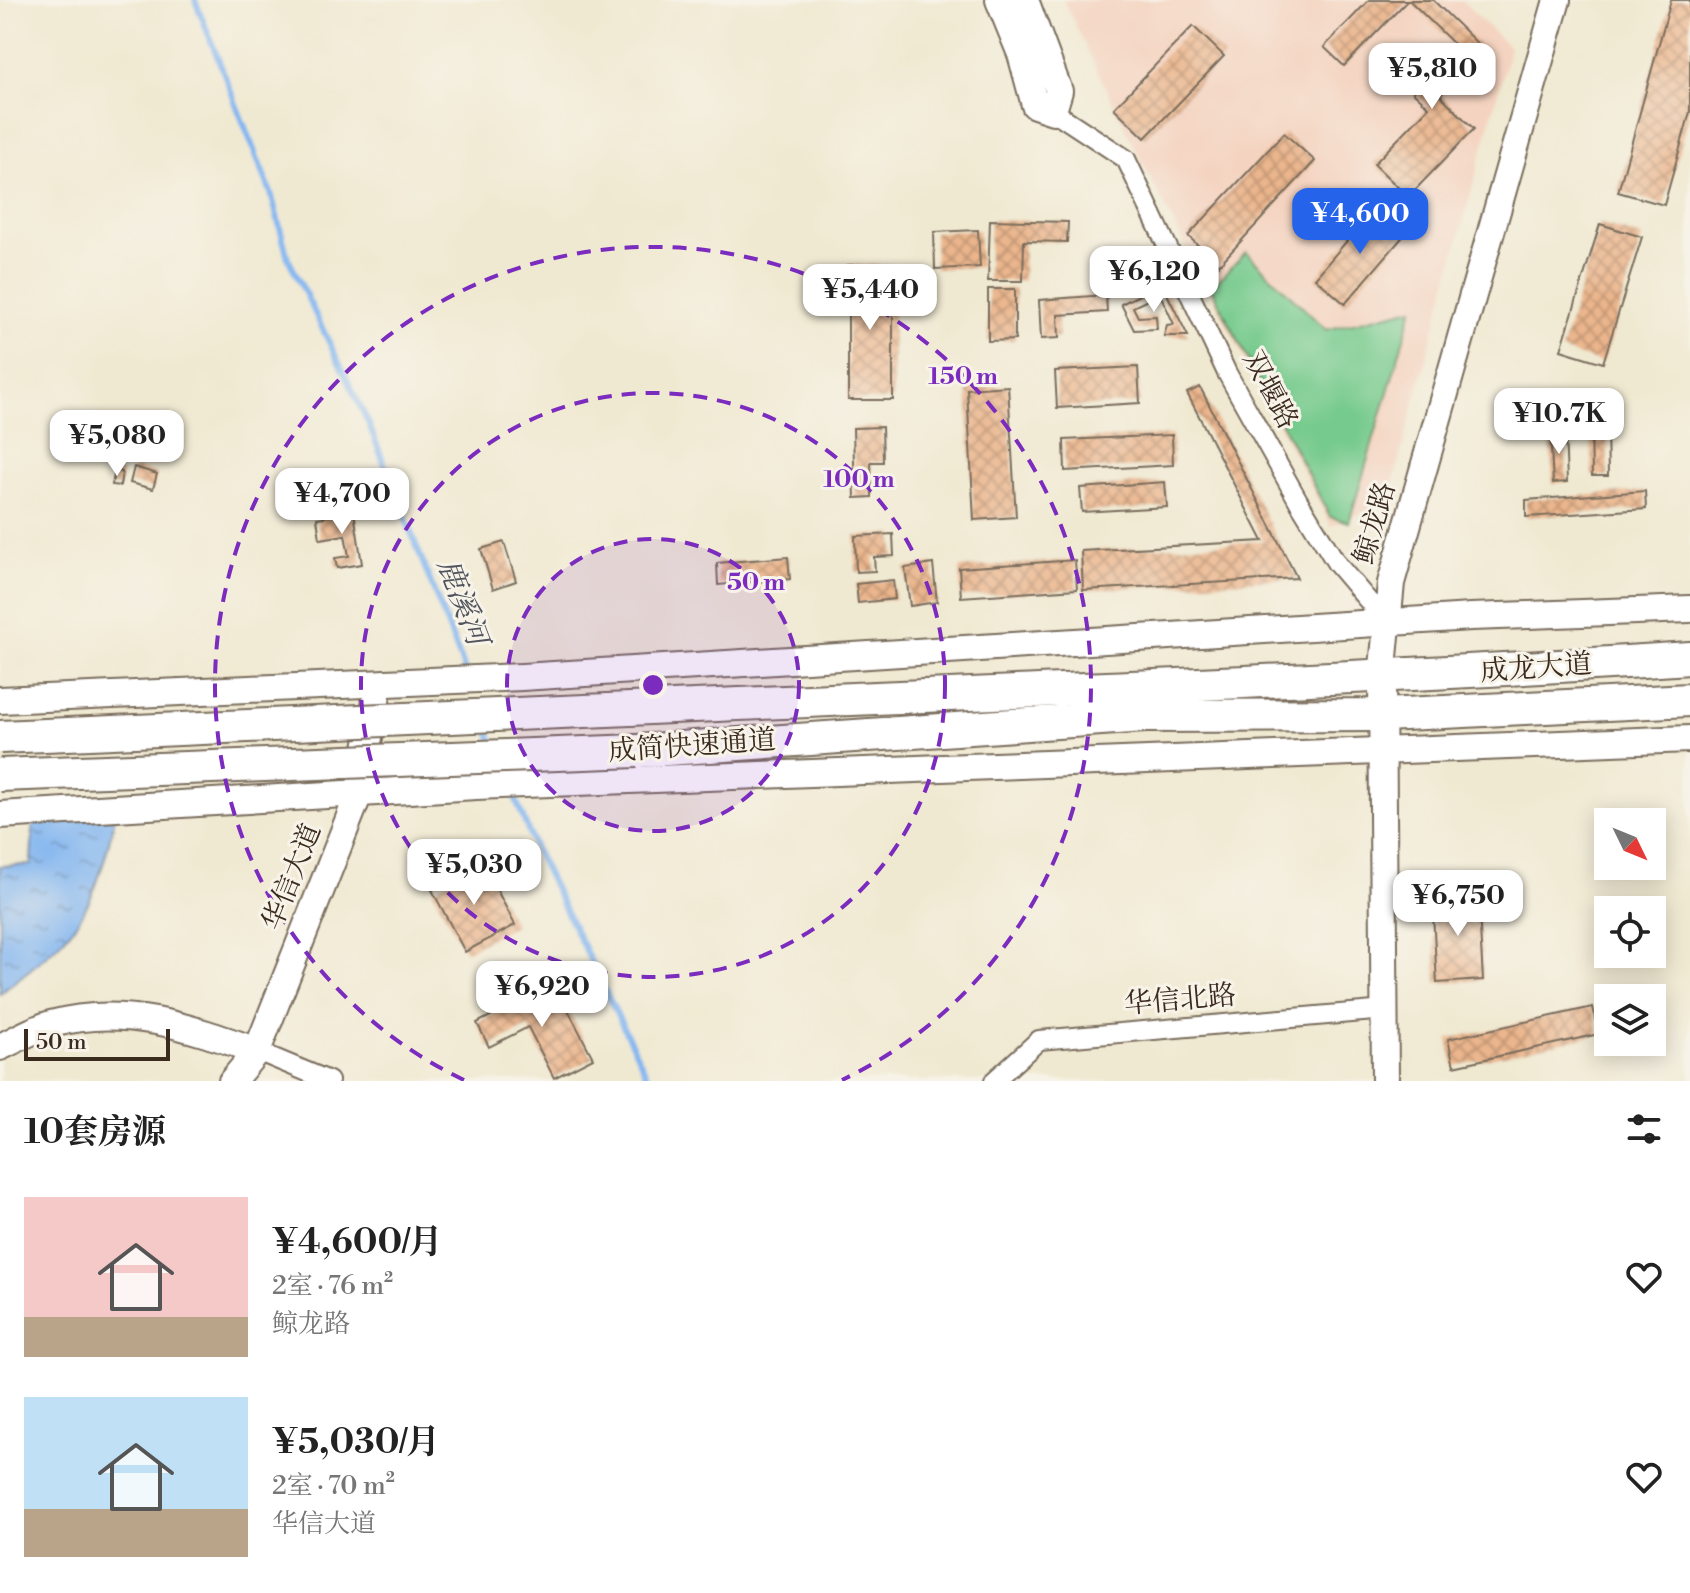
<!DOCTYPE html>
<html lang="zh">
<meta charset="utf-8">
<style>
body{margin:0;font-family:"Libre Bodoni","Noto Serif SC",serif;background:#f2f2f2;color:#222;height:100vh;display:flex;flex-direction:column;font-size:30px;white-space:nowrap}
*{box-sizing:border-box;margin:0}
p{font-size:26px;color:#767676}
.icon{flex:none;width:44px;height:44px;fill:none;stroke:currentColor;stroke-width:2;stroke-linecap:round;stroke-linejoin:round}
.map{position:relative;height:1081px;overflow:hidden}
.panel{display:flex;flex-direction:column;background:#fff;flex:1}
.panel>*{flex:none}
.needle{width:52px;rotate:133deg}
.buttons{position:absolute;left:1594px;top:808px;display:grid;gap:16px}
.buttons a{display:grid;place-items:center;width:72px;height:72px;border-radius:0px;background:#fff;box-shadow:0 4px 20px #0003;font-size:40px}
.scale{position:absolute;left:24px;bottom:20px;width:146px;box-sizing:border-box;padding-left:8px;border:4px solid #3b2a1e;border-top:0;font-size:22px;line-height:28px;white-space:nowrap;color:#3b2a1e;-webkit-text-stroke:6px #f7f3e8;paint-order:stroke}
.price{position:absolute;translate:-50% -68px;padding:0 18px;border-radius:16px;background:#fff;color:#222;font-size:26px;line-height:52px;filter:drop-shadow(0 2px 4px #0008)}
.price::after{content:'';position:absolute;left:50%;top:48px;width:24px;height:18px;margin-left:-12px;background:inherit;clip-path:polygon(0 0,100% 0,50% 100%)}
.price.on{background:#2563eb;color:#fff}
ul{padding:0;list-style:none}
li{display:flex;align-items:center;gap:24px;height:200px;padding:0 24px}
li span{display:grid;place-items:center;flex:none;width:224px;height:160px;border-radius:0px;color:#555}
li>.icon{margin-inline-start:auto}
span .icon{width:96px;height:96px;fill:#fffc;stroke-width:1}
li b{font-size:34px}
h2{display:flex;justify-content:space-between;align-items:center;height:96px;padding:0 24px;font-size:34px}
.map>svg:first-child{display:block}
.built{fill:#f4d3c0}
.pitch{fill:#76ca8d;stroke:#587a56;stroke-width:2}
.water{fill:url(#water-ripples);stroke:#5f7087;stroke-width:2}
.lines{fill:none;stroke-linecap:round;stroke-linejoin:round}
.stream{stroke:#83b6f0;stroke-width:6}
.building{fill:url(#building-cross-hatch)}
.street-casing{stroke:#7a6d5d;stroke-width:22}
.secondary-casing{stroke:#7a6d5d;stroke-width:30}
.highway-casing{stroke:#7a6d5d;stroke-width:36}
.street{stroke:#fff;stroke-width:18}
.secondary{stroke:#fff;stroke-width:26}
.highway{stroke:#fff;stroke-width:32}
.highway-bridge-casing{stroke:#7a6d5d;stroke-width:36;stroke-linecap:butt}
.highway-bridge{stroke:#fff;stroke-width:32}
.ring{fill:none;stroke:#7b2cbf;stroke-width:4;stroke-dasharray:14 10}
.labels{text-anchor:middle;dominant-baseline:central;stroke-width:6;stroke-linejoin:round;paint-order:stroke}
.street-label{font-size:28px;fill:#3b2a1e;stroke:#f7f3e8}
.water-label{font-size:30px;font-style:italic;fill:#51545d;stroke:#f7f3e8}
.centre{fill:#7b2cbf;stroke:#f7f3e8;stroke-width:4}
.ring-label{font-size:24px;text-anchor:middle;font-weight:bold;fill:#7b2cbf;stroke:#f7f3e8;stroke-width:6;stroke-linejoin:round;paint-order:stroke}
</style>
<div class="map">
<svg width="1690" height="1081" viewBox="0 0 1690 1081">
<defs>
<pattern id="water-ripples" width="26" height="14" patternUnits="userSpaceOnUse" patternTransform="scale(2)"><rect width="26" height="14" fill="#83b6f0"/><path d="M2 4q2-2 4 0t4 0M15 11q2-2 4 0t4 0" fill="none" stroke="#6c94c2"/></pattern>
<pattern id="building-cross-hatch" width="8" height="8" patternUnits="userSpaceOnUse" patternTransform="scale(2)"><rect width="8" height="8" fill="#ebb68d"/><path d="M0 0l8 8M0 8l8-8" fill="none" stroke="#c09473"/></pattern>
</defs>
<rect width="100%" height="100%" fill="#f7f3e8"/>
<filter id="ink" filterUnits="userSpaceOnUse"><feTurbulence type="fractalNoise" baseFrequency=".0125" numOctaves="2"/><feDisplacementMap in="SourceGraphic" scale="16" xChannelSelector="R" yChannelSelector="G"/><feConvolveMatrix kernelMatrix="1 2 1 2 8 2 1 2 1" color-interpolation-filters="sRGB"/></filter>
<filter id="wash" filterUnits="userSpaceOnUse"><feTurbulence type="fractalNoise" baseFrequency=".006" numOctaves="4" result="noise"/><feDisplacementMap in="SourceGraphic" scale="32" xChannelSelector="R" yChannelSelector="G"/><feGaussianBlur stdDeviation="1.8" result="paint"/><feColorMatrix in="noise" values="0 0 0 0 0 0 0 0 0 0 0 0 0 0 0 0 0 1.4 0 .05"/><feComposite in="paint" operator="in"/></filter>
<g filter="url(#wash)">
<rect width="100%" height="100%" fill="#f0e9d2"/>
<!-- built -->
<path class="built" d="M 1063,0 L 1461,0 L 1510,48 L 1388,501 L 1331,526 L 1142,162 Z"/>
<!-- pitch -->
<path class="pitch" d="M 1246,252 L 1326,330 L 1413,308 L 1349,522 L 1330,517 L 1211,288 Z"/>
<!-- water -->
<path class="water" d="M 115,817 C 107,852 98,892 77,922 C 58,950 26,972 0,994 L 0,866 L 31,865 L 33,822 Z"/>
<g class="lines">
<!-- stream -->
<g class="stream">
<path d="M 195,0 L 271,193 L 288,258 L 368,422 L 466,673"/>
<path d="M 486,725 L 496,748"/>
<path d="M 513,792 L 536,851 L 650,1081"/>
</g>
</g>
<g id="blocks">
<!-- building -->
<g class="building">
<path d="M 1369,0 L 1408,0 L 1344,66 L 1324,47 Z"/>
<path d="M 1409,0 L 1433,0 L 1484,50 L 1440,95 L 1474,129 L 1408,197 L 1374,164 L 1429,107 L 1413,92 L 1457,47 Z"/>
<path d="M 1671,0 L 1690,0 L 1690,112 L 1664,205 L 1618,192 Z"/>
<path d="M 1193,26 L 1224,56 L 1145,138 L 1114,108 Z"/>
<path d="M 1284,133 L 1315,161 L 1219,265 L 1188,236 Z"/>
<path d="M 1376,207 L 1406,233 L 1345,304 L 1315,278 Z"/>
<path d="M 990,220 L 1068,222 L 1067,242 L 1024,241 L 1023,281 L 988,281 Z"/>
<path d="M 1600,224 L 1642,237 L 1603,363 L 1561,350 Z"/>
<path d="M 978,230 L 980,267 L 935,269 L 934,232 Z"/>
<rect x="848" y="265" width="45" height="135"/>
<path d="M 1162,284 L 1188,336 L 1164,336 L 1167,325 L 1174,324 L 1160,294 L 1133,307 L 1138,317 L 1156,316 L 1157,329 L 1134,330 L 1121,304 Z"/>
<path d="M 988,289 L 1015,289 L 1015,340 L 988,341 Z"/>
<path d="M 1106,295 L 1107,312 L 1058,315 L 1059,338 L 1041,339 L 1039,300 Z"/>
<path d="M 1138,367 L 1140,403 L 1057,408 L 1055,371 Z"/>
<path d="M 1008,386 L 1016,517 L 974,520 L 967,389 Z"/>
<path d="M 1200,387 L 1297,578 L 1083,590 L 1081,551 L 1263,541 L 1187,393 Z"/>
<path d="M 1591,425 L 1607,425 L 1608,476 L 1592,476 Z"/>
<path d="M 882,427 L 883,462 L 871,462 L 872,497 L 855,498 L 853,428 Z"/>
<path d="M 1565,430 L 1567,482 L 1553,483 L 1550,431 Z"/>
<path d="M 1172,435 L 1173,465 L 1065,471 L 1064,440 Z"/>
<path d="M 134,467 L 157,474 L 153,489 L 130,483 Z"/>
<path d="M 115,470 L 122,472 L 120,486 L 112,485 Z"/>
<path d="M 1165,482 L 1167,507 L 1082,512 L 1080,488 Z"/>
<path d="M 1645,491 L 1646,509 L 1526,517 L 1526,500 Z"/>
<path d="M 354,512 L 362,564 L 337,568 L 335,558 L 349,556 L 345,535 L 320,539 L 317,518 Z"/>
<path d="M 893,534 L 894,556 L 874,557 L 875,571 L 856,572 L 855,536 Z"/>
<path d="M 504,542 L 516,581 L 493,589 L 481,549 Z"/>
<path d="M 788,557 L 790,579 L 718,585 L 717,563 Z"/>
<path d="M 1075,560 L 1077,589 L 961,597 L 959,568 Z"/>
<path d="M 933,564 L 937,602 L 910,606 L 905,568 Z"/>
<path d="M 893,580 L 895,599 L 858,603 L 856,584 Z"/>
<path d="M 483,863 L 515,925 L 465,952 L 432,890 Z"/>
<path d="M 1478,894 L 1483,980 L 1437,983 L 1432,897 Z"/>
<path d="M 554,983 L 593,1058 L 554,1078 L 528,1027 L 489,1047 L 477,1023 Z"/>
<path d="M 1593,1007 L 1599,1034 L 1454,1066 L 1448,1039 Z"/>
</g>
</g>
</g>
<g filter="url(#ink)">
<use href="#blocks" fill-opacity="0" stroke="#7a6d5d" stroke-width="2"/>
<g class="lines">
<defs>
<g id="street">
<path d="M 1053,111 L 1126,159 L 1227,373 L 1299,502 L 1337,564 L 1387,623"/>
<path d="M 257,1051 L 329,1081"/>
<path d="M 994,1081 L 1039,1040 L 1386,1010"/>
</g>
<g id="secondary">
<path d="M 999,0 L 1021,54 L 1035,105 L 1053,111 L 1059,91 L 1025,0"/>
<path d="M 0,700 L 522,677 L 1471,617 L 1690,609"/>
<path d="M 0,815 L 476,786 L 1690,739"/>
<path d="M 0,1047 C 17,1039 34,1029 51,1024 C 124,1004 189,1027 257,1051"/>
<path d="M 232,1081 L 257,1051 L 358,796 L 379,684"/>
<path d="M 1385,1081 L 1382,678 L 1391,583 L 1557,0"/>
</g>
<g id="highway">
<path d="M 630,709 C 984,692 1337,681 1690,658"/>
<path d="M 637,751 L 1145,716 L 1384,715 L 1690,700"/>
</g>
</defs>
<!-- street casing -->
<use href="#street" class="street-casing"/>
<!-- secondary casing -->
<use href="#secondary" class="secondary-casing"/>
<!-- highway casing -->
<use href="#highway" class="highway-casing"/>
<!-- street -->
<use href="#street" class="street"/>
<!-- secondary -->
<use href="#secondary" class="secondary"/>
<!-- highway -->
<use href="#highway" class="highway"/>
<defs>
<g id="highway-bridge">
<path d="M 0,737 L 630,709"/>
<path d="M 0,775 L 637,751"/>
</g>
</defs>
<!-- highway-bridge casing -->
<use href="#highway-bridge" class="highway-bridge-casing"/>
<!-- highway-bridge -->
<use href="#highway-bridge" class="highway-bridge"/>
</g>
</g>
<!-- distance rings -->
<circle cx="653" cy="685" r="146" fill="#7b2cbf" fill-opacity=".12"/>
<g class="ring">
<circle cx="653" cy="685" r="146"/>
<circle cx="653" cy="685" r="292"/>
<path d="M464 1080A438 438 0 1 1 842 1080"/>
</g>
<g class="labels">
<!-- street labels -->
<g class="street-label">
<text transform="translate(1270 390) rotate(62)">双堰路</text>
<text transform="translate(1375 523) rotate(-74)">鲸龙路</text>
<text transform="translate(1536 668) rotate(-4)">成龙大道</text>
<text transform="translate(692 746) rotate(-4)">成简快速通道</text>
<text transform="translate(292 877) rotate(-68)">华信大道</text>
<text transform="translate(1180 1000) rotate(-5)">华信北路</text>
</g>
<!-- water labels -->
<g class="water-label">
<text transform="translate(462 602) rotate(69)">鹿溪河</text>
</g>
</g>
<circle cx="653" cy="685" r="12" class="centre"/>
<g class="ring-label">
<text x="963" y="384">150 m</text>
<text x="859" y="487">100 m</text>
<text x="756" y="590">50 m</text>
</g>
</svg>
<div class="buttons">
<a><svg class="needle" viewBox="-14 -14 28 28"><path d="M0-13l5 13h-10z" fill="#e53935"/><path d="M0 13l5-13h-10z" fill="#767676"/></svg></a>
<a><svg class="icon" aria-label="locate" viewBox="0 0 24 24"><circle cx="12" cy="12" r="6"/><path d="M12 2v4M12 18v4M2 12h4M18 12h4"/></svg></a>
<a><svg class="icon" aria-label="layers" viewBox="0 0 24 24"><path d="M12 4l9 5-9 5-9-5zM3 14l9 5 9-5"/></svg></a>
</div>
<div class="scale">50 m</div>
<b class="price" style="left:1432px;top:111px">¥5,810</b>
<b class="price on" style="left:1360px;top:256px">¥4,600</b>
<b class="price" style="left:1154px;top:314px">¥6,120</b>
<b class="price" style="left:870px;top:332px">¥5,440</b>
<b class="price" style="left:1559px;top:456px">¥10.7K</b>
<b class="price" style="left:117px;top:478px">¥5,080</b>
<b class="price" style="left:342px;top:536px">¥4,700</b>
<b class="price" style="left:474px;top:907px">¥5,030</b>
<b class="price" style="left:1458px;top:938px">¥6,750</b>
<b class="price" style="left:542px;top:1029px">¥6,920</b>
</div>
<section class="panel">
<h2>10套房源<svg class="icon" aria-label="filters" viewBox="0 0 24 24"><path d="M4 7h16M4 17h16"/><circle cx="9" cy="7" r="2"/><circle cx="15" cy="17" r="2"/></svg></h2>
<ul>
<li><span style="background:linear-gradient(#f6c9c9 75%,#b9a48a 0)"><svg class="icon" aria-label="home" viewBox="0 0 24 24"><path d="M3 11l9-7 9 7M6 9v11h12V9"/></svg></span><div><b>¥4,600/月</b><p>2室 · 76 m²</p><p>鲸龙路</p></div><svg class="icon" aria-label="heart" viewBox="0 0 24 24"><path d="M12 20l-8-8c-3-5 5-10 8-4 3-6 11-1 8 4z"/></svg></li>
<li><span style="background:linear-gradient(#bfe0f5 70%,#b9a48a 0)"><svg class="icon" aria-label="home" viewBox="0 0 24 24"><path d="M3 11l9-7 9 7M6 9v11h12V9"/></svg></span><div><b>¥5,030/月</b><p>2室 · 70 m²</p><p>华信大道</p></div><svg class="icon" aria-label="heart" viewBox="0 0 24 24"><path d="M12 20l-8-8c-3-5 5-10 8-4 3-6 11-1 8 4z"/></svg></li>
</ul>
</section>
